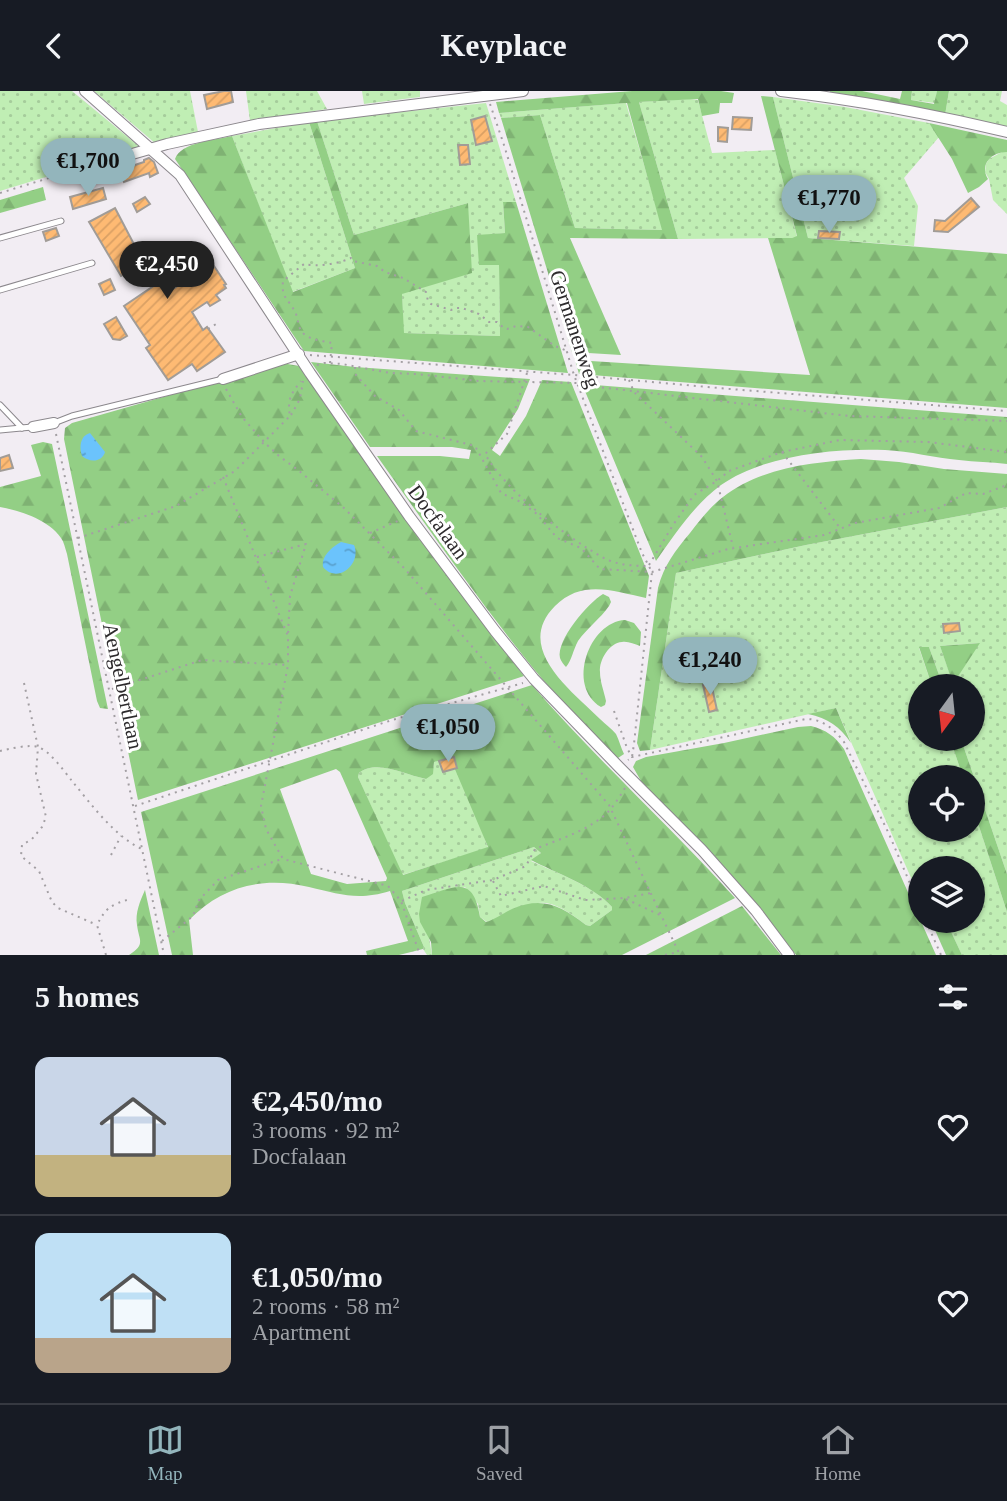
<!DOCTYPE html>
<meta charset="utf-8">
<style>
body{margin:0;font-family:"Times New Roman",serif;background:#242831;color:#f1f3f6;height:100vh;display:flex;flex-direction:column;font-size:26px;white-space:nowrap}
*{box-sizing:border-box;margin:0}
p{font-size:23px;color:#9ea1a6}
.icon{flex:none;width:38px;height:38px;fill:none;stroke:currentColor;stroke-width:2;stroke-linecap:round;stroke-linejoin:round}
.map{position:relative;height:864px;overflow:hidden}
.sheet{display:flex;flex-direction:column;background:#171b24;flex:1}
.sheet>*{flex:none}
.needle{width:46px;rotate:195deg}
.fabs{position:absolute;left:908px;top:583px;display:grid;gap:14px}
.fabs a{display:grid;place-items:center;width:77px;height:77px;border-radius:50%;background:#171b24;box-shadow:0 2px 5px #0004;font-size:35px}
.price{position:absolute;translate:-50% -60px;padding:0 16px;border-radius:24px;background:#93b5bc;color:#111;font-size:23px;line-height:46px;filter:drop-shadow(0 2px 4px #0008)}
.price::after{content:'';position:absolute;left:50%;top:42px;width:21px;height:16px;margin-left:-10px;background:inherit;clip-path:polygon(0 0,100% 0,50% 100%)}
.price.selected{background:#222;color:#fff}
ul{padding:0;list-style:none}
li{display:flex;align-items:center;gap:21px;height:175px;padding:0 35px}
li+li{border-top:2px solid #363941}
li span{display:grid;place-items:center;flex:none;width:196px;height:140px;border-radius:14px;color:#555}
li>.icon{margin-inline-start:auto}
span .icon{width:84px;height:84px;fill:#fffc;stroke-width:1}
li b{font-size:30px}
h2{display:flex;justify-content:space-between;align-items:center;height:84px;padding:0 35px;font-size:30px}
header{display:flex;justify-content:space-between;align-items:center;height:91px;padding:0 35px;background:#171b24;font-size:32px;font-weight:700}
.tab-bar{display:flex;justify-content:space-around;align-items:center;height:98px;border-top:2px solid #363941;background:#171b24;font-size:19px;color:#9ea1a6}
.tab-bar a{display:grid;justify-items:center;gap:4px}
.tab-bar .selected{color:#93b5bc}
.map>svg:first-child{display:block}
.grass{fill:url(#grass-dots);fill-rule:evenodd}
.forest{fill:url(#forest-firs);fill-rule:evenodd}
.water{fill:url(#water-ripples)}
.building{fill:url(#building-hatch);stroke:#a19c97;stroke-width:2}
.lines{fill:none;stroke-linecap:round;stroke-linejoin:round}
.lane-casing{stroke:#8c888d;stroke-width:7}
.street-casing{stroke:#8c888d;stroke-width:12}
.path{stroke:#a39fa3;stroke-width:2;stroke-dasharray:2 5;stroke-linecap:butt}
.lane{stroke:#fff;stroke-width:5}
.street{stroke:#fff;stroke-width:10}
.labels{text-anchor:middle;dominant-baseline:central;stroke-width:6;stroke-linejoin:round;paint-order:stroke}
.street-label{font-size:21px;fill:#2d2b2d;stroke:#fff}
</style>
<header><svg class="icon" aria-label="back" viewBox="0 0 24 24"><path d="M15 5l-7 7 7 7"/></svg>Keyplace<svg class="icon" aria-label="heart" viewBox="0 0 24 24"><path d="M12 20l-8-8c-3-5 5-10 8-4 3-6 11-1 8 4z"/></svg></header>
<div class="map">
<svg width="1007" height="864" viewBox="0 0 1007 864">
<defs>
<pattern id="grass-dots" width="8" height="8" patternUnits="userSpaceOnUse" patternTransform="scale(1.75)"><rect width="8" height="8" fill="#c0eeb4"/><path d="M2 2h.1M6 6h.1" fill="none" stroke="#a5cc9b" stroke-width="1.8" stroke-linecap="round"/></pattern>
<pattern id="forest-firs" width="22" height="20" patternUnits="userSpaceOnUse" patternTransform="scale(1.75)"><rect width="22" height="20" fill="#93cf85"/><path d="M5 1l3.5 6h-7zM16 11l3.5 6h-7z" fill="#7fb273"/></pattern>
<pattern id="water-ripples" width="26" height="14" patternUnits="userSpaceOnUse" patternTransform="scale(1.75)"><rect width="26" height="14" fill="#6bc3fc"/><path d="M2 4q2-2 4 0t4 0M15 11q2-2 4 0t4 0" fill="none" stroke="#589fcc"/></pattern>
<pattern id="building-hatch" width="6" height="6" patternUnits="userSpaceOnUse" patternTransform="scale(1.75)"><rect width="6" height="6" fill="#feba73"/><path d="M-1 1l2-2M0 6l6-6M5 7l2-2" fill="none" stroke="#daa064"/></pattern>
</defs>
<rect width="100%" height="100%" fill="#f2edf3"/>
<!-- grass -->
<g class="grass">
<path d="M 0,0 L 72,0 L 141,57 L 0,100 Z"/>
<path d="M 94,0 L 190,0 L 198,41 L 156,53 Z"/>
<path d="M 246,0 L 317,0 L 327,18 L 250,30 Z"/>
<path d="M 362,0 L 420,0 L 420,6 L 364,13 Z"/>
<path d="M 912,0 L 937,0 L 935,12 L 911,9 Z"/>
<path d="M 949,0 L 1002,0 L 1000,10 L 1007,14 L 1007,38 L 945,24 Z"/>
<path d="M 773,6 L 845,16 L 929,32 L 939,46 L 904,87 L 918,115 L 914,155 L 808,147 Z"/>
<path d="M 690,8 L 698,9 L 712,62 L 775,59 L 797,146 L 792,147 L 678,148 L 639,11 Z"/>
<path d="M 486,12 L 516,111 L 503,112 L 505,142 L 477,145 L 499,174 L 500,245 L 403,242 L 402,203 L 468,112 L 354,144 L 317,30 Z"/>
<path d="M 626,12 L 663,139 L 575,137 L 540,24 L 501,27 L 499,22 Z"/>
<path d="M 309,31 L 355,177 L 292,201 L 232,45 Z"/>
<path d="M 1002,61 L 1007,61 L 1007,123 L 993,109 L 989,88 L 985,81 L 986,73 L 989,68 Z"/>
<path d="M 1007,416 L 1007,783 L 961,648 L 973,648 L 973,595 L 943,595 L 929,556 L 919,557 L 932,595 L 920,595 L 920,648 L 950,648 L 963,686 L 920,686 L 920,738 L 973,738 L 973,717 L 1007,821 L 1007,864 L 962,864 L 946,830 L 973,830 L 973,777 L 920,777 L 920,796 L 916,798 L 836,617 L 650,659 L 676,482 L 806,454 ZM 979,552 L 953,592 L 940,555 Z"/>
<path d="M 455,663 L 488,757 L 402,784 L 358,686 L 359,682 C 377,668 405,684 426,688 L 434,675 L 434,671 Z"/>
<path d="M 534,756 L 541,762 L 531,770 C 557,782 594,795 612,816 L 612,819 L 590,835 L 586,834 C 536,795 536,816 487,831 L 480,826 L 478,813 L 465,796 L 458,796 L 422,807 L 432,864 L 427,864 L 423,858 L 424,856 L 405,812 L 402,800 Z"/>
</g>
<!-- forest -->
<g class="forest">
<path d="M 632,0 L 721,0 L 734,2 L 732,12 L 720,12 L 719,22 L 702,25 L 698,8 L 639,11 L 678,148 L 570,147 L 621,264 L 572,261 L 501,27 L 540,24 L 575,137 L 662,139 L 627,12 L 499,22 L 496,11 Z"/>
<path d="M 830,0 L 862,0 L 900,8 L 902,0 L 912,0 L 911,9 L 934,13 L 937,0 L 949,0 L 945,24 L 829,3 Z"/>
<path d="M 761,5 L 773,6 L 808,147 L 1007,163 L 1007,317 L 579,283 L 575,269 L 810,284 L 768,147 L 792,147 L 797,145 Z"/>
<path d="M 317,30 L 354,144 L 468,112 L 472,182 L 402,203 L 404,242 L 500,245 L 499,174 L 479,174 L 477,144 L 505,142 L 503,111 L 516,111 L 568,282 L 304,260 L 175,68 C 181,51 215,49 232,45 L 293,201 L 355,177 L 309,31 Z"/>
<path d="M 929,32 L 1007,49 L 1007,61 C 992,61 979,73 988,88 L 979,96 L 968,102 L 952,68 Z"/>
<path d="M 43,96 L 46,109 L 0,122 L 0,109 Z"/>
<path d="M 311,271 L 355,276 L 530,288 L 518,318 L 492,359 L 500,365 L 526,325 L 542,289 L 571,291 L 649,485 L 646,507 C 613,500 582,488 555,515 C 513,557 572,600 600,628 C 605,633 612,638 616,643 C 619,649 621,657 624,663 L 618,667 C 589,638 559,609 533,577 C 478,509 428,437 377,365 L 440,365 L 469,368 L 471,359 L 452,356 L 370,356 Z"/>
<path d="M 282,272 L 299,275 L 302,278 L 452,490 L 524,585 L 138,709 L 64,348 L 65,337 L 72,332 Z"/>
<path d="M 582,293 L 1007,326 L 1007,373 C 991,371 975,371 959,369 C 935,367 910,360 885,359 C 835,357 764,364 721,394 C 694,414 675,443 656,470 Z"/>
<path d="M 43,351 L 52,353 L 108,618 L 100,617 L 97,610 L 67,463 C 65,457 64,451 61,447 C 48,428 20,420 0,416 L 0,396 L 41,385 L 31,354 Z"/>
<path d="M 861,368 L 899,371 L 944,378 L 1007,383 L 1007,416 L 806,454 L 676,482 L 650,659 L 640,660 L 637,652 L 658,497 C 664,474 675,460 690,442 C 700,429 710,416 723,406 C 761,376 814,371 861,368 Z"/>
<path d="M 603,503 L 609,506 L 611,511 L 609,515 C 600,528 587,537 578,550 C 573,559 572,569 566,576 C 564,574 561,570 560,567 C 556,549 588,512 603,503 Z"/>
<path d="M 625,529 L 634,532 L 641,541 L 640,555 C 634,553 628,550 622,551 C 609,552 599,569 600,581 C 600,591 604,600 606,610 L 605,614 L 601,616 C 566,595 589,531 625,529 Z"/>
<path d="M 980,552 L 953,593 L 940,555 Z"/>
<path d="M 919,556 L 929,556 L 943,595 L 932,595 Z"/>
<path d="M 532,594 C 596,668 669,734 735,807 L 622,864 L 432,864 L 431,851 L 420,831 L 419,823 L 422,806 C 454,797 473,782 480,826 L 486,831 C 496,828 503,822 512,818 C 543,805 561,815 586,834 L 590,835 L 612,819 L 612,816 C 594,795 556,782 531,769 L 541,762 L 534,756 L 402,800 L 405,812 L 424,856 L 423,858 L 399,864 L 367,864 L 366,860 L 408,850 L 390,800 C 358,810 339,803 309,796 C 263,785 222,795 189,829 L 193,864 L 172,864 L 141,721 ZM 441,669 L 445,680 L 454,676 L 488,756 L 403,784 L 358,686 L 359,682 C 377,668 405,684 426,688 L 433,683 L 434,671 ZM 336,678 L 340,681 L 387,787 L 386,790 L 347,793 L 311,783 L 280,698 Z"/>
<path d="M 836,617 L 851,652 C 840,636 828,627 808,623 Z"/>
<path d="M 811,635 C 826,639 835,645 844,658 L 936,864 L 796,864 L 775,837 L 641,690 L 633,676 L 636,670 L 646,666 L 724,652 L 798,636 Z"/>
<path d="M 950,648 L 961,648 L 1007,783 L 1007,821 L 973,717 L 973,686 L 963,686 Z"/>
<path d="M 145,799 L 159,864 L 129,864 C 146,853 139,850 137,834 C 135,822 140,810 145,799 Z"/>
<path d="M 742,815 L 781,864 L 646,864 Z"/>
<path d="M 931,830 L 946,830 L 962,864 L 946,864 Z"/>
</g>
<!-- water -->
<g class="water">
<path d="M 90,342 L 105,361 C 102,371 90,372 82,365 C 79,356 80,345 90,342 Z"/>
<path d="M 341,451 L 354,454 C 362,472 338,494 323,476 C 321,465 332,456 341,451 Z"/>
</g>
<!-- building -->
<g class="building">
<path d="M 224,0 L 231,0 L 233,11 L 207,18 L 204,4 Z"/>
<path d="M 485,25 L 492,50 L 476,54 L 471,29 Z"/>
<path d="M 733,26 L 752,27 L 751,39 L 732,38 Z"/>
<path d="M 718,36 L 728,37 L 727,51 L 718,50 Z"/>
<path d="M 458,54 L 468,54 L 470,73 L 460,74 Z"/>
<path d="M 149,67 L 154,71 L 158,82 L 150,86 L 149,82 L 124,91 L 120,79 L 144,71 L 144,69 Z"/>
<path d="M 103,97 L 106,108 L 73,118 L 70,106 Z"/>
<path d="M 145,106 L 150,113 L 137,121 L 133,113 Z"/>
<path d="M 971,107 L 979,116 L 948,141 L 934,140 L 935,129 L 945,130 Z"/>
<path d="M 115,117 L 148,180 L 152,177 L 168,201 L 185,190 L 172,171 L 182,165 L 180,163 L 193,154 L 205,172 L 210,169 L 226,193 L 224,194 L 226,197 L 216,204 L 220,209 L 210,215 L 207,211 L 192,221 L 203,239 L 207,236 L 225,261 L 197,280 L 192,273 L 168,289 L 146,257 L 150,254 L 124,215 L 152,196 L 150,194 L 153,192 L 139,176 L 121,185 L 89,131 Z"/>
<path d="M 56,137 L 59,145 L 46,150 L 43,141 Z"/>
<path d="M 819,140 L 840,141 L 839,148 L 818,147 Z"/>
<path d="M 110,188 L 115,199 L 104,204 L 99,193 Z"/>
<path d="M 116,226 L 127,245 L 120,249 L 113,248 L 104,233 Z"/>
<path d="M 9,364 L 13,377 L 0,380 L 0,367 Z"/>
<path d="M 959,532 L 960,540 L 944,542 L 943,533 Z"/>
<path d="M 711,592 L 717,619 L 709,621 L 703,594 Z"/>
<path d="M 454,666 L 457,677 L 443,681 L 439,670 Z"/>
</g>
<g class="lines">
<defs>
<g id="lane">
<path d="M 0,147 L 61,130"/>
<path d="M 0,199 L 92,172"/>
<path d="M 0,314 L 22,337"/>
<path d="M 54,332 L 72,325 L 223,288"/>
<path d="M 0,339 L 32,336"/>
</g>
<g id="street">
<path d="M 85,0 L 180,84 L 310,282 L 409,425 L 495,540 L 534,588 L 619,676 L 702,759 L 756,820 L 789,864"/>
<path d="M 781,0 C 857,9 932,23 1007,41"/>
<path d="M 73,80 L 167,53 L 259,33 L 523,0"/>
<path d="M 223,288 L 299,263"/>
<path d="M 33,336 L 54,332"/>
</g>
</defs>
<!-- lane casing -->
<use href="#lane" class="lane-casing"/>
<!-- street casing -->
<use href="#street" class="street-casing"/>
<!-- path -->
<g class="path">
<path d="M 490,13 L 504,54 L 574,284 L 642,462 L 652,481 L 634,653 L 632,666 L 628,669"/>
<path d="M 0,102 L 62,83"/>
<path d="M 208,238 L 216,233"/>
<path d="M 310,264 L 574,284 L 730,298 L 1007,320"/>
<path d="M 330,272 L 332,252 C 323,250 311,249 304,243 C 297,237 299,228 295,221 C 289,208 281,208 283,190 L 304,173 C 317,176 338,173 351,167 L 353,170 L 377,175 L 385,181 L 403,187 L 426,201 L 428,210 L 431,213 L 451,219 L 457,217 L 462,217 L 479,223 L 489,231 L 497,231 L 504,237 L 507,238 L 516,235 L 528,236 L 555,255 L 565,259"/>
<path d="M 317,274 L 324,272 L 342,273 L 390,282 L 417,283 L 479,290 L 577,292 L 598,296 L 849,325 L 1007,330"/>
<path d="M 355,276 L 356,284 L 375,305 L 399,319 L 416,340 L 475,355 L 501,402 L 521,411 L 537,423 L 557,447 L 581,457 L 600,478 L 652,481 L 728,458 L 824,444 L 855,432 L 939,417 L 966,402 L 983,403 L 1007,394"/>
<path d="M 527,282 L 507,343 L 485,363 C 505,398 553,435 587,457 C 593,460 599,465 606,468 C 618,474 634,475 648,475"/>
<path d="M 629,289 L 634,301 L 702,366 L 717,390 L 733,456"/>
<path d="M 226,298 L 242,326 L 265,352 L 279,365 L 298,379 L 344,417 L 405,478 L 609,714 L 680,864"/>
<path d="M 291,324 L 300,308 L 303,290"/>
<path d="M 56,343 L 164,864"/>
<path d="M 782,361 L 840,437"/>
<path d="M 223,386 L 288,545 L 288,574 L 261,715 L 266,738 L 283,768 L 388,795 L 401,810 L 420,864"/>
<path d="M 370,442 L 400,429"/>
<path d="M 78,447 L 176,415 L 235,380 L 290,325 C 287,308 291,303 301,290"/>
<path d="M 257,466 L 306,453 L 290,505 L 288,544"/>
<path d="M 649,474 L 673,434 L 694,404 L 717,390 L 729,380 L 782,361 L 840,349 L 928,351 L 1007,361"/>
<path d="M 24,592 L 38,656 L 36,683 L 46,726 L 42,736 L 32,748 L 22,754 L 21,765 L 39,780 L 52,811 L 58,817 L 97,834"/>
<path d="M 112,598 L 202,569 L 287,574"/>
<path d="M 614,620 L 627,657 L 632,666 L 806,628 C 823,628 834,638 844,651 L 889,743 L 920,816"/>
<path d="M 0,660 C 9,658 29,653 38,656 C 50,660 64,680 72,690 C 91,713 115,746 142,758"/>
<path d="M 135,715 L 392,629 L 523,592"/>
<path d="M 111,764 L 121,745"/>
<path d="M 493,790 L 501,805 L 544,795 L 585,809 L 625,807 L 651,802"/>
<path d="M 626,808 L 662,825"/>
<path d="M 402,810 L 426,799 L 493,789 L 526,775 L 535,758 C 560,748 590,739 609,720 C 615,713 620,705 625,697"/>
<path d="M 926,830 L 941,864"/>
<path d="M 162,850 L 193,825 L 199,809 L 218,789 L 282,768"/>
<path d="M 106,864 L 97,834 C 106,816 111,814 130,808"/>
<path d="M 665,864 L 678,861"/>
</g>
<!-- lane -->
<use href="#lane" class="lane"/>
<!-- street -->
<use href="#street" class="street"/>
</g>
<g class="labels">
<!-- street labels -->
<g class="street-label">
<text transform="translate(575 238) rotate(72)">Germanenweg</text>
<text transform="translate(438 431) rotate(54)">Docfalaan</text>
<text transform="translate(123 595) rotate(78)">Aengelbertlaan</text>
</g>
</g>
</svg>
<div class="fabs">
<a><svg class="needle" viewBox="-14 -14 28 28"><path d="M0-13l5 13h-10z" fill="#e53935"/><path d="M0 13l5-13h-10z" fill="#9ea1a6"/></svg></a>
<a><svg class="icon" aria-label="locate" viewBox="0 0 24 24"><circle cx="12" cy="12" r="6"/><path d="M12 2v4M12 18v4M2 12h4M18 12h4"/></svg></a>
<a><svg class="icon" aria-label="layers" viewBox="0 0 24 24"><path d="M12 4l9 5-9 5-9-5zM3 14l9 5 9-5"/></svg></a>
</div>
<b class="price" style="left:88px;top:107px">€1,700</b>
<b class="price" style="left:829px;top:144px">€1,770</b>
<b class="price selected" style="left:167px;top:210px">€2,450</b>
<b class="price" style="left:710px;top:606px">€1,240</b>
<b class="price" style="left:448px;top:673px">€1,050</b>
</div>
<section class="sheet">
<h2>5 homes<svg class="icon" aria-label="filters" viewBox="0 0 24 24"><path d="M4 7h16M4 17h16"/><circle cx="9" cy="7" r="2"/><circle cx="15" cy="17" r="2"/></svg></h2>
<ul>
<li><span style="background:linear-gradient(#c9d6e8 70%,#c2b280 0)"><svg class="icon" aria-label="home" viewBox="0 0 24 24"><path d="M3 11l9-7 9 7M6 9v11h12V9"/></svg></span><div><b>€2,450/mo</b><p>3 rooms · 92 m²</p><p>Docfalaan</p></div><svg class="icon" aria-label="heart" viewBox="0 0 24 24"><path d="M12 20l-8-8c-3-5 5-10 8-4 3-6 11-1 8 4z"/></svg></li>
<li><span style="background:linear-gradient(#bfe0f5 75%,#b9a48a 0)"><svg class="icon" aria-label="home" viewBox="0 0 24 24"><path d="M3 11l9-7 9 7M6 9v11h12V9"/></svg></span><div><b>€1,050/mo</b><p>2 rooms · 58 m²</p><p>Apartment</p></div><svg class="icon" aria-label="heart" viewBox="0 0 24 24"><path d="M12 20l-8-8c-3-5 5-10 8-4 3-6 11-1 8 4z"/></svg></li>
</ul>
</section>
<nav class="tab-bar">
<a class="selected"><svg class="icon" aria-label="map" viewBox="0 0 24 24"><path d="M3 6l6-2 6 2 6-2v14l-6 2-6-2-6 2zM9 4v14M15 6v14"/></svg>Map</a>
<a><svg class="icon" aria-label="saved" viewBox="0 0 24 24"><path d="M7 4h10v16l-5-4-5 4z"/></svg>Saved</a>
<a><svg class="icon" aria-label="home" viewBox="0 0 24 24"><path d="M3 11l9-7 9 7M6 9v11h12V9"/></svg>Home</a>
</nav>
